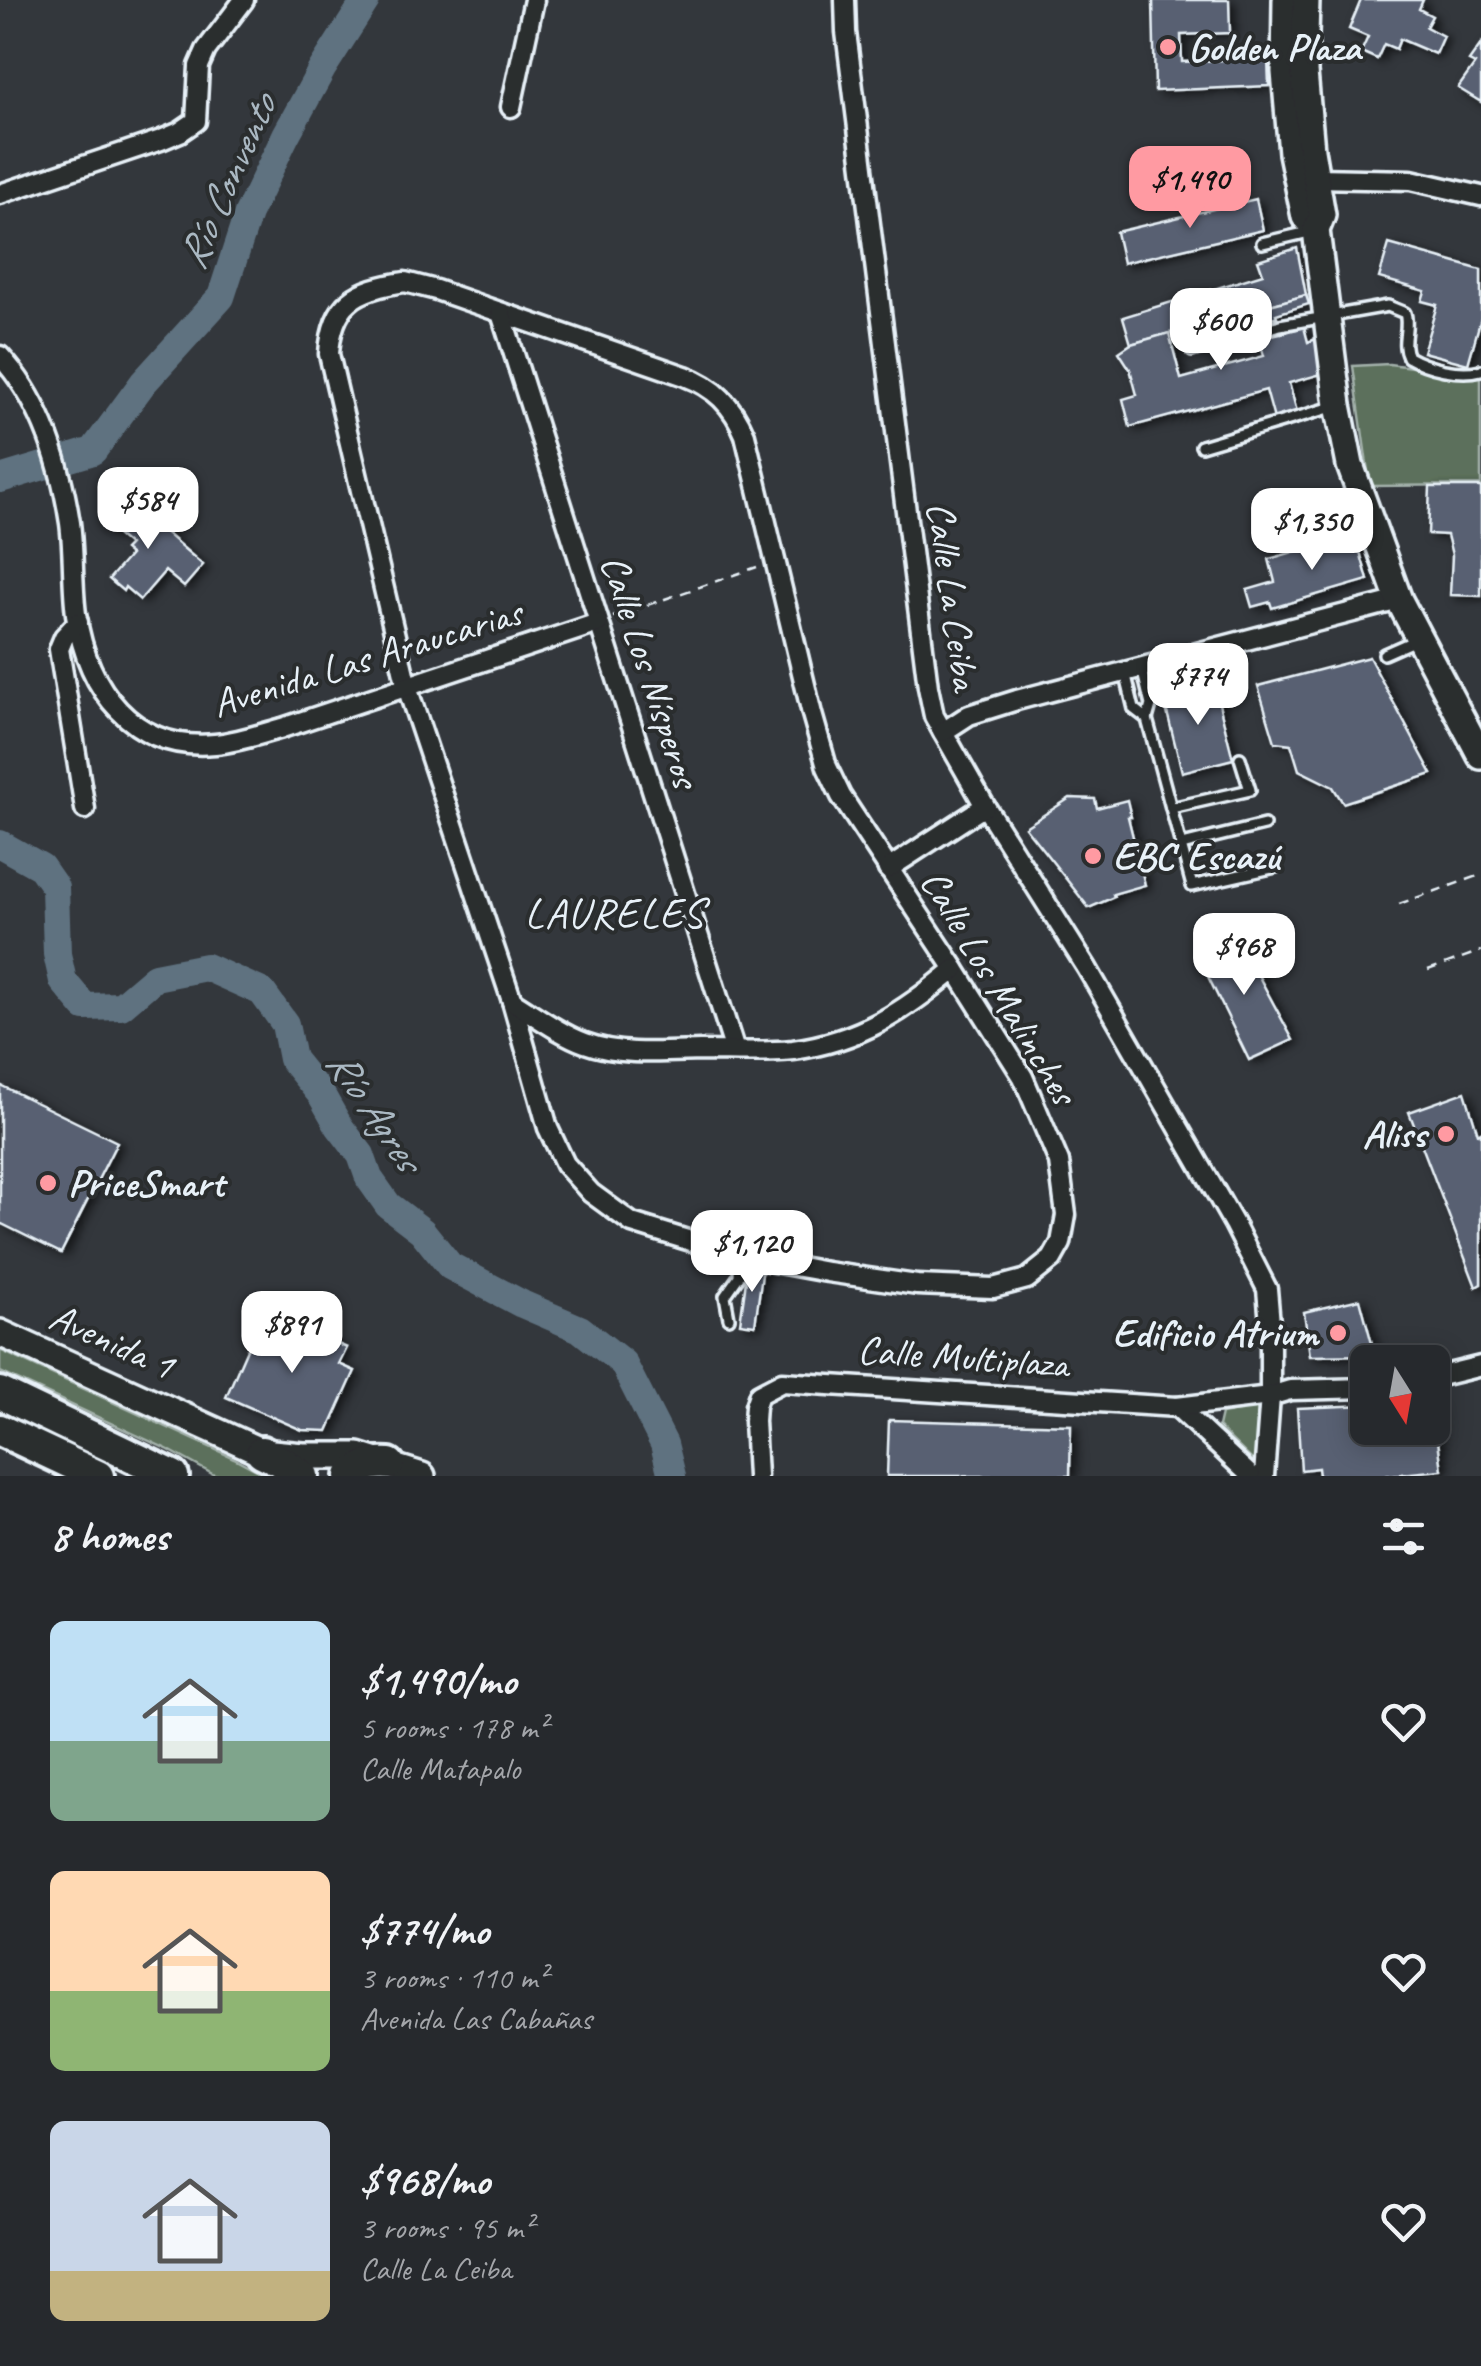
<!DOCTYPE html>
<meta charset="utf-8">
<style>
body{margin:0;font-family:Caveat,sans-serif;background:#2e3135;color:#f1f3f6;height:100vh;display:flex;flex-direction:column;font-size:38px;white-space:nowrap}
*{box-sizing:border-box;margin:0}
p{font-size:32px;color:#a4a6aa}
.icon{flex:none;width:55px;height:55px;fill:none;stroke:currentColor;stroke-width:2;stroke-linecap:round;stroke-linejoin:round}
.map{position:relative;height:1476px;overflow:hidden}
.panel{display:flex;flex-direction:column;background:#26292d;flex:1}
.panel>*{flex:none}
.needle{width:65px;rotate:169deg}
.tools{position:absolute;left:1350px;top:1345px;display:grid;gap:20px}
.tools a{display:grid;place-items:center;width:100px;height:100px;border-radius:15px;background:#26292d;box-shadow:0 5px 25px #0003,0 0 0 2px #424549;font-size:50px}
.price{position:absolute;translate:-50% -85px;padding:0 22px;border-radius:20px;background:#fff;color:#222;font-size:32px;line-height:65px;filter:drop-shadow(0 2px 5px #0008)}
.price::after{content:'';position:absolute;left:50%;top:60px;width:30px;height:22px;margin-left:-15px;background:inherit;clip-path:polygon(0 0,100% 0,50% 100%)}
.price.active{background:#ff9aa2;color:#111}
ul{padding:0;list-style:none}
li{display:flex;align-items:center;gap:30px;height:250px;padding:0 50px}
li span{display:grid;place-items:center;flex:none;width:280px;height:200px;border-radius:15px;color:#555}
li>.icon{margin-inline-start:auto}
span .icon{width:120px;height:120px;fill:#fffc;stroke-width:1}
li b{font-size:42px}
h2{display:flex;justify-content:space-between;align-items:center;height:120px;padding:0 50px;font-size:42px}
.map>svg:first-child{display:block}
.green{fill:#5c705b;stroke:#a2b0aa;stroke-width:2.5}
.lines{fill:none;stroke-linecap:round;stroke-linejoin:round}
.river{stroke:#5f7280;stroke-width:28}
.building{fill:#586172;stroke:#e8f1f8;stroke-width:2.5;filter:url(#shadow)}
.lane-casing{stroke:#e8f1f8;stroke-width:16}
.street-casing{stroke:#e8f1f8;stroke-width:25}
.secondary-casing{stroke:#e8f1f8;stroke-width:32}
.highway-casing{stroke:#e8f1f8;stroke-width:38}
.path{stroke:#e8f1f8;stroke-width:2.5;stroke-dasharray:10 8;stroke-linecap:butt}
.lane{stroke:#2a2d2e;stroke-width:9}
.street{stroke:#2a2d2e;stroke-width:18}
.secondary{stroke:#2a2d2e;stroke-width:25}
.highway{stroke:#2a2d2e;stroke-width:30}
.poi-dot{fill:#ff9aa2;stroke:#2a2d2e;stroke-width:4}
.labels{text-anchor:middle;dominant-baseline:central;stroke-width:8;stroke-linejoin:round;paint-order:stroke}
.poi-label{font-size:40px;font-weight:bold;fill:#e8f1f8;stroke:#2a2d2e;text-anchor:start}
.street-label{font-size:40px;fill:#e8f1f8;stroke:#2a2d2e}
.water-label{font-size:42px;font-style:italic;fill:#aab8c2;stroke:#2a2d2e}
.neighbourhood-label{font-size:42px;letter-spacing:2.5px;fill:#e8f1f8;stroke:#2a2d2e}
</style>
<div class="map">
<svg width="1481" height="1476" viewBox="0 0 1481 1476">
<defs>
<filter id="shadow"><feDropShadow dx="5.5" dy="3" stdDeviation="5" flood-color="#0009"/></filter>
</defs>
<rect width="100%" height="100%" fill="#33373c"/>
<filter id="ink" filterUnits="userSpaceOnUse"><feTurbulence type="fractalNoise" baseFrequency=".01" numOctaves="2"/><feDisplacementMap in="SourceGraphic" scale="20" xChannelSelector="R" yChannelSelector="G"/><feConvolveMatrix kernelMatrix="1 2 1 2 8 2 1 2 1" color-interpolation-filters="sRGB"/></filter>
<g filter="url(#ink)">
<!-- green -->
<g class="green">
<path d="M 1389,364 L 1481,376 L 1481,485 L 1370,486 L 1353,366 Z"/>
<path d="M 0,1350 L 234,1458 L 268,1476 L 216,1476 L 167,1449 L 0,1372 Z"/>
<path d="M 1255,1408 L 1261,1412 L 1260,1456 L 1252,1460 L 1218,1427 L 1221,1414 Z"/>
</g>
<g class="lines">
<!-- river -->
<g class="river">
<path d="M 0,479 L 93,451 L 143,383 L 221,297 L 248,214 L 286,135 L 322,69 L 366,0"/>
<path d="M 0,844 L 41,867 L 55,887 L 57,954 L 63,981 L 85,1007 L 121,1006 L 155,977 L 206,967 L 262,992 L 285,1024 L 292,1059 L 322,1096 L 339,1126 L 361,1155 L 369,1178 L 388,1205 L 422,1231 L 450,1266 L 522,1304 L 580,1329 L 623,1363 L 664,1444 L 672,1476"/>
</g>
</g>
<!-- building -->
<g class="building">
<path d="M 1153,0 L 1229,0 L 1230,33 L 1181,35 L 1182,62 L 1268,58 L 1269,86 L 1155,91 Z"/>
<path d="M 1361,0 L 1423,0 L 1419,9 L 1432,16 L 1426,27 L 1443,36 L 1435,54 L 1400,39 L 1396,49 L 1384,44 L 1377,59 L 1361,52 L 1368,37 L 1349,29 Z"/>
<path d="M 1481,44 L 1481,102 L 1458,88 L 1475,64 L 1469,61 Z"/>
<path d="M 1256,199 L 1263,230 L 1123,263 L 1116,232 Z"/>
<path d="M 1389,244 L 1481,270 L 1481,318 L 1468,364 L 1423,352 L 1437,305 L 1422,301 L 1425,291 L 1379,278 Z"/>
<path d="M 1297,248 L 1306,295 L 1131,344 L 1123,317 L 1263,274 L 1258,260 Z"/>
<path d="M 1306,295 L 1309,304 L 1276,314 L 1282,333 L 1304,327 L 1308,342 L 1316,339 L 1325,373 L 1289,383 L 1297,412 L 1274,419 L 1266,390 L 1130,427 L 1123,399 L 1137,395 L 1130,369 L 1119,352 L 1131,344 L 1169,333 L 1181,379 L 1264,356 L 1259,338 L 1280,333 L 1275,317 L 1255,322 L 1252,310 Z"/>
<path d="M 1430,487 L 1481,487 L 1481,596 L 1450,595 L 1452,555 L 1447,535 L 1428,534 Z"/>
<path d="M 125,498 L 203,565 L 184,587 L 165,571 L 140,600 L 125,587 L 123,591 L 109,579 L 130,555 L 124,550 L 129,545 L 103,523 Z"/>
<path d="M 1355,534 L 1368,580 L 1272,608 L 1270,602 L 1252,607 L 1247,590 L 1275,582 L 1269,559 Z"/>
<path d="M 1369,657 L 1432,774 L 1343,803 L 1333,787 L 1299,770 L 1291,744 L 1275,742 L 1258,686 Z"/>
<path d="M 1214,684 L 1233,759 L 1182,772 L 1163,696 Z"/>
<path d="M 1070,798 L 1095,799 L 1097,808 L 1127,800 L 1131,817 L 1128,817 L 1145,885 L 1113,894 L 1114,897 L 1089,908 L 1025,827 Z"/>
<path d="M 1236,934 L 1293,1040 L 1249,1060 L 1197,954 Z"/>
<path d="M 0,1085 L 117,1142 L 61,1253 L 0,1223 Z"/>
<path d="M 1465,1092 L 1478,1134 L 1481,1132 L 1481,1284 L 1476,1287 L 1409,1112 Z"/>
<path d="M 748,1266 L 763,1267 L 755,1325 L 740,1323 Z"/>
<path d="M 1360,1299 L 1375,1355 L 1310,1356 L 1304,1312 Z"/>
<path d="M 263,1312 L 347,1348 L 339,1364 L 355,1371 L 328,1431 L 302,1430 L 226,1397 Z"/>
<path d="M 1368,1405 L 1368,1428 L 1432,1428 L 1433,1405 L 1442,1470 L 1381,1476 L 1319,1476 L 1318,1468 L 1301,1470 L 1297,1408 Z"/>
<path d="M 889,1420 L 1071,1425 L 1070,1476 L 887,1476 Z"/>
</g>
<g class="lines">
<defs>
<g id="lane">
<path d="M 1262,243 L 1313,231"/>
<path d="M 1280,325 L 1388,306 L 1405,313 C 1410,328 1400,342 1408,357 C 1427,368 1460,376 1481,370"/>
<path d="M 1192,351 L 1277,326"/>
<path d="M 1201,446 L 1336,406"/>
<path d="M 1384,654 L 1418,639"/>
<path d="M 1142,668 L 1151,705 L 1147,719 L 1192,886 L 1276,867"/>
<path d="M 1125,672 L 1134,709 L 1147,719"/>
<path d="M 1171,808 L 1250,790 L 1240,758"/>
<path d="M 1182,845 L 1264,825"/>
<path d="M 729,1318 L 725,1296 L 739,1276 L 740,1256"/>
</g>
<g id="street">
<path d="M 845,0 L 846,32 L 928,687 L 934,716 L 943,732 L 985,806 L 1087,968 L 1234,1224 L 1267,1289 L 1270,1324 L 1270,1396 L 1264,1476"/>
<path d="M 511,107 L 534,0"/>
<path d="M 1316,178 L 1411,180 L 1481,196"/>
<path d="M 0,194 L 161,140 L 180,132 L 196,121 L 199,66 L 206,50 L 244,0"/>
<path d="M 405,282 L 436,290 L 685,376 C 714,387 733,405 745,435 L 812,714 L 827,767 L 841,796 L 955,969 L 1023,1077 L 1059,1162 L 1066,1215 L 1061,1243 L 1052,1259 L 1027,1279 L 993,1288 L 917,1285 L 827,1272 L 740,1256 L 632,1223 L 591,1193 L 565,1164 L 548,1128 L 512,1001 L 407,687 L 329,354 C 332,302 356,289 405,282 Z"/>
<path d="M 501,313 L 735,1051"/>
<path d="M 0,356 C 41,400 61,465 70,523 C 74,553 72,584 76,614 C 87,689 133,752 215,744 C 238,742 261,734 282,728 L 598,623"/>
<path d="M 78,622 L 64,637 L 59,649 L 85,809"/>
<path d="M 943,732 L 969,715 L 1017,700 L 1399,600"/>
<path d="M 888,869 L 985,806"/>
<path d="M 512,1001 C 535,1015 560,1034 585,1043 C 620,1056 664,1052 700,1051 C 731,1051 763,1053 793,1050 C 860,1041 905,1011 955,969"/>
<path d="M 1432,1378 L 1481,1366"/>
<path d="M 1177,1407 L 1251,1476"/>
<path d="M 757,1476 L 754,1421 L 755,1406 L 759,1394 L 782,1382 L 1177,1407 L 1270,1396 L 1290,1390 L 1368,1388"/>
</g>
<g id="secondary">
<path d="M 1286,0 L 1285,72 L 1292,153 L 1305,217 L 1316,230"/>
<path d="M 1306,0 L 1304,72 L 1311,150 L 1322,215 L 1316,230 L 1338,405 L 1350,465 L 1399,600 L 1481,756"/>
<path d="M 0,1333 L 262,1452 L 303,1456 L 358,1456 L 422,1476"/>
</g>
<g id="highway">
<path d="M 0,1393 L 173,1476"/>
<path d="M 0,1430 L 98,1476"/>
<path d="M 262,1452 L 286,1464 L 303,1476"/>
<path d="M 351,1476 C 362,1465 374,1463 389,1464"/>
</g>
</defs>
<!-- lane casing -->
<use href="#lane" class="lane-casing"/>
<!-- street casing -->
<use href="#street" class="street-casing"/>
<!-- secondary casing -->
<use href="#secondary" class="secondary-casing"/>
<!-- highway casing -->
<use href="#highway" class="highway-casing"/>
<!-- path -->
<g class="path">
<path d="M 613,617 L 757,567"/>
<path d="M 1399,904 L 1481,875"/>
<path d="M 1428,970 L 1481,951"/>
</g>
<!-- lane -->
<use href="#lane" class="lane"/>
<!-- street -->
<use href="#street" class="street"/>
<!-- secondary -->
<use href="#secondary" class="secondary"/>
<!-- highway -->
<use href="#highway" class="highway"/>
</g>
</g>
<!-- markers -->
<g class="poi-dot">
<circle cx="1168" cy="47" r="10"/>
<circle cx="1093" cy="856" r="10"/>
<circle cx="1446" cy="1134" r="10"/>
<circle cx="48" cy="1183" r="10"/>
<circle cx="1338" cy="1333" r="10"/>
</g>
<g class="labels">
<!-- poi labels -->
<g class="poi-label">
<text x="1188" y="47">Golden Plaza</text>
<text x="1113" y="856">EBC Escazú</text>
<text x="1426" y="1134" text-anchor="end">Aliss</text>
<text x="68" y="1183">PriceSmart</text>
<text x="1318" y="1333" text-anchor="end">Edificio Atrium</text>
</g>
<!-- street labels -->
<g class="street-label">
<text transform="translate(953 596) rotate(82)">Calle La Ceiba</text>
<text transform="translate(367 658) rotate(-17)">Avenida Las Araucarias</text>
<text transform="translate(650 671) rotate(72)">Calle Los Nísperos</text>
<text transform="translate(999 987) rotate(59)">Calle Los Malinches</text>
<text transform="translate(112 1341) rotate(24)">Avenida 1</text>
<text transform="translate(963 1357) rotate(4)">Calle Multiplaza</text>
</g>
<!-- water labels -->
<g class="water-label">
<text transform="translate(227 182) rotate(-66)">Río Convento</text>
<text transform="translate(374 1110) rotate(56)">Río Agres</text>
</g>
<!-- neighbourhood labels -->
<g class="neighbourhood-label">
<text x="615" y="913">LAURELES</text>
</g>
</g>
</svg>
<div class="tools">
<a><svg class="needle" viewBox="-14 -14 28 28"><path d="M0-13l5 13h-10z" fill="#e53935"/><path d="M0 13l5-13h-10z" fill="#a4a6aa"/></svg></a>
</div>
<b class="price active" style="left:1190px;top:231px">$1,490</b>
<b class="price" style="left:1221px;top:373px">$600</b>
<b class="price" style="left:148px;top:552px">$584</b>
<b class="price" style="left:1312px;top:573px">$1,350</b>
<b class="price" style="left:1198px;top:728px">$774</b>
<b class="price" style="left:1244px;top:998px">$968</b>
<b class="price" style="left:752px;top:1295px">$1,120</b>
<b class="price" style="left:292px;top:1376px">$891</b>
</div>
<section class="panel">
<h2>8 homes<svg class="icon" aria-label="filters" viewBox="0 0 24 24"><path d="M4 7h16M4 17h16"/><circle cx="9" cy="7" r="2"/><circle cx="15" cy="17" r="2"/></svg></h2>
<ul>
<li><span style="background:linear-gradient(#bfe0f5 60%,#7fa58c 0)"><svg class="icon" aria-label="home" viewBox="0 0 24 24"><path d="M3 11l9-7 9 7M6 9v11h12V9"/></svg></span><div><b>$1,490/mo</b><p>5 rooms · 178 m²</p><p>Calle Matapalo</p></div><svg class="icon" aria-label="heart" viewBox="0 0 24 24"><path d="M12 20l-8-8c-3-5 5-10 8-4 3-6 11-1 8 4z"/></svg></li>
<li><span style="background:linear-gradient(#ffd9b3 60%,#8fb573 0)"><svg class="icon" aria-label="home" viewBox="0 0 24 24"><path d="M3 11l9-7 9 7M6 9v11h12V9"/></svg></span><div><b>$774/mo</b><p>3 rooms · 110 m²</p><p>Avenida Las Cabañas</p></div><svg class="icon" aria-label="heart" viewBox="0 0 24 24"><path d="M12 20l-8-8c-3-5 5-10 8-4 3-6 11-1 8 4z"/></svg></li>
<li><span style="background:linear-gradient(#c9d6e8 75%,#c2b280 0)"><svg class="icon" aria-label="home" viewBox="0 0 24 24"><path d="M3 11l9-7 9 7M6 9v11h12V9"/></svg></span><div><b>$968/mo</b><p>3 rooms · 95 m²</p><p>Calle La Ceiba</p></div><svg class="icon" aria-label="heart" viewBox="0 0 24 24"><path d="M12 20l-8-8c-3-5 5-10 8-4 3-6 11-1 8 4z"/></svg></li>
</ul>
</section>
